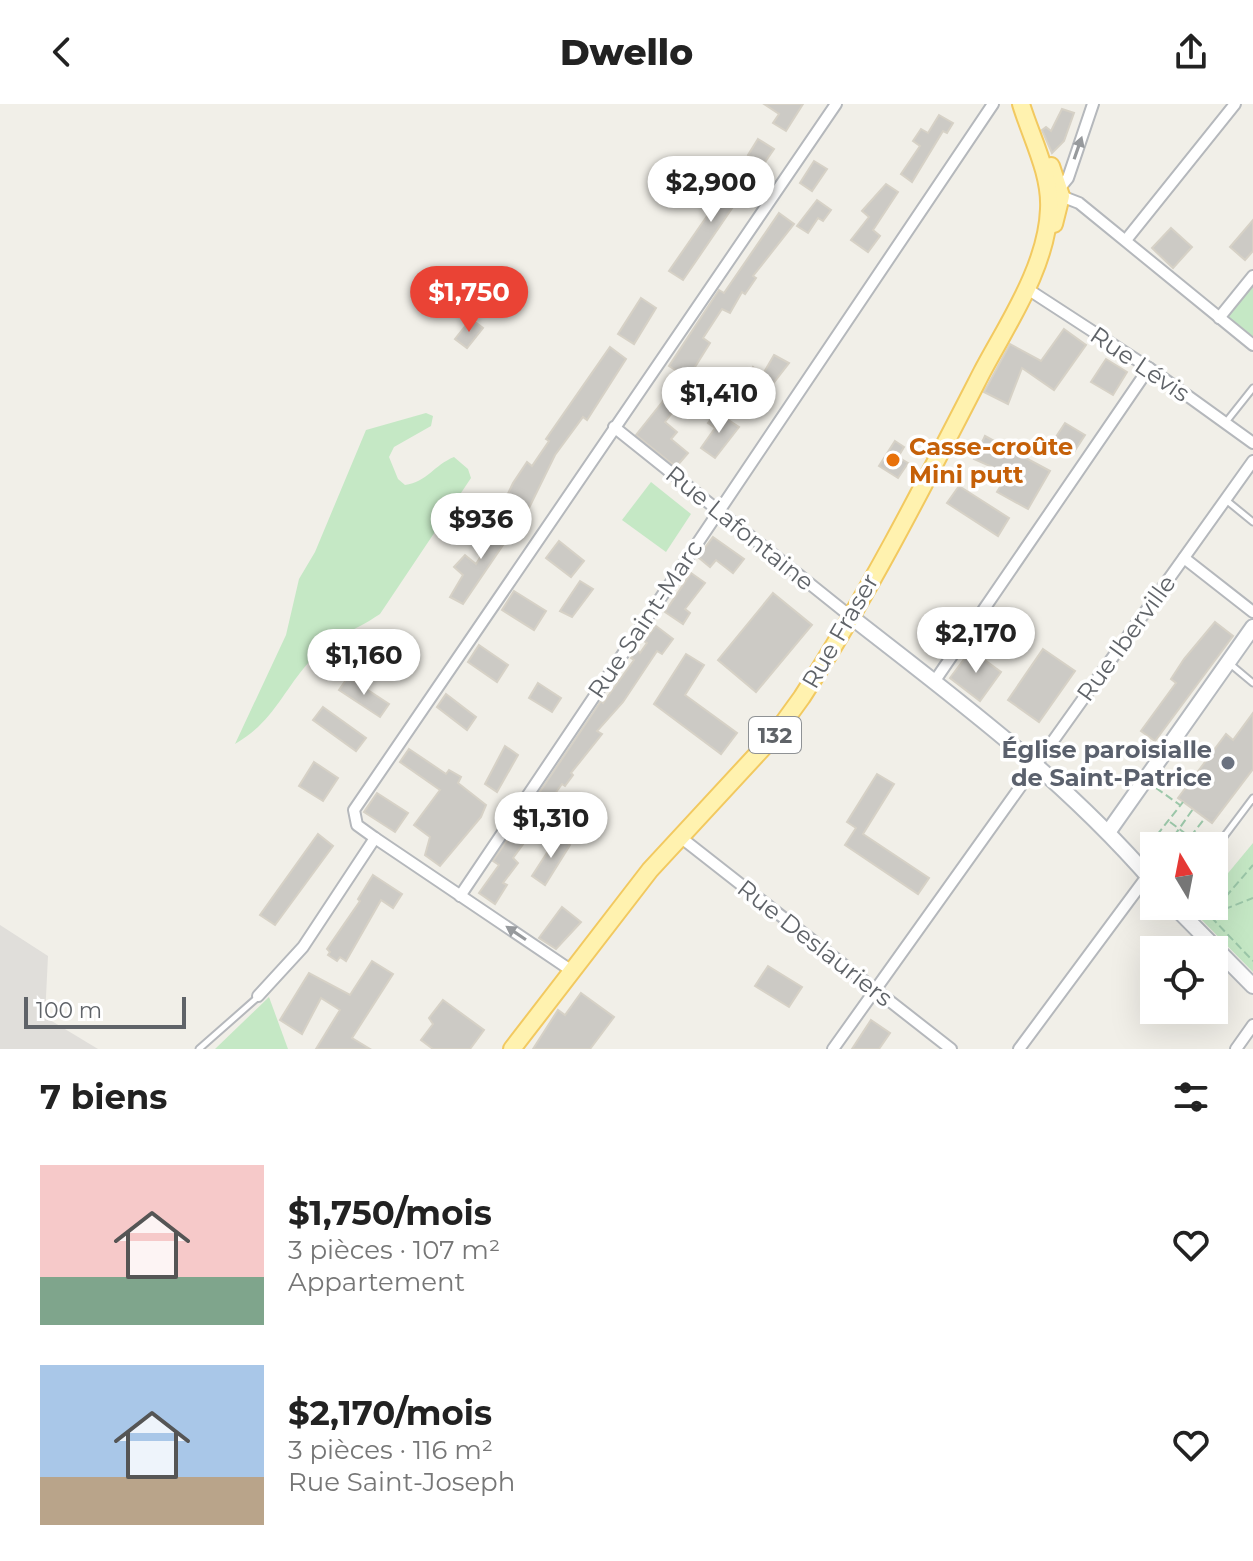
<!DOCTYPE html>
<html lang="fr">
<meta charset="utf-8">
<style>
body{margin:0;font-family:Montserrat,sans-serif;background:#f2f2f2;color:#222;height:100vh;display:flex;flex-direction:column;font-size:30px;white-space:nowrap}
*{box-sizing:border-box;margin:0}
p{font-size:26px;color:#767676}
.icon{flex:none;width:44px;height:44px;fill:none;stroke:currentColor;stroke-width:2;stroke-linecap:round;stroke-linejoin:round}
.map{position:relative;height:945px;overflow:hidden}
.drawer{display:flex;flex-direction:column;background:#fff;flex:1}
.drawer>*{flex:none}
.needle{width:52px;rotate:350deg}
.controls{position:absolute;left:1140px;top:728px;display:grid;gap:16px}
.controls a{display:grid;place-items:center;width:88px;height:88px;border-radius:0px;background:#fff;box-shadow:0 8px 32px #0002;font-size:40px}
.scale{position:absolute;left:24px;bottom:20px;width:162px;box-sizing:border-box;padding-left:8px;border:4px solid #5f6368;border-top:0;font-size:22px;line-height:28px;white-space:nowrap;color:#5f6368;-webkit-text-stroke:6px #fff;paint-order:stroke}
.price{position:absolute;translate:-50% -68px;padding:0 18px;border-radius:28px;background:#fff;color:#222;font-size:26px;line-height:52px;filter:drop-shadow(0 2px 4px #0008)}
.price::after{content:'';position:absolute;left:50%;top:48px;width:24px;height:18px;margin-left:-12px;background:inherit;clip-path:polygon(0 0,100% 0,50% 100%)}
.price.on{background:#ea4335;color:#fff}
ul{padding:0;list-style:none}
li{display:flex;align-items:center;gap:24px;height:200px;padding:0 40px}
li span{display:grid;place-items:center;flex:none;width:224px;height:160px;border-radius:0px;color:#555}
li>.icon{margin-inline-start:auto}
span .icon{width:96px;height:96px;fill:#fffc;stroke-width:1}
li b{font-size:34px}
h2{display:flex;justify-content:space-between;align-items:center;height:96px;padding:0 40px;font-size:34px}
header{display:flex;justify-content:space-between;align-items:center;height:104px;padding:0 40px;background:#fff;font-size:36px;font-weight:800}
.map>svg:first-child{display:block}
.industrial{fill:#e0deda}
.green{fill:#c5e8c5}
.building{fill:#cccac5;stroke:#d6d1c6;stroke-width:2}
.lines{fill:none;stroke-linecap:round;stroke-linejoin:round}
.lane-casing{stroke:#b5b8bc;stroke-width:9}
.street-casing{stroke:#b5b8bc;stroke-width:14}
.secondary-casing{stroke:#b6babf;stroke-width:18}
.primary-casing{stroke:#f2c960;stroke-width:20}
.path{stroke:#9cc7a9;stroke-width:2;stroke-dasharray:8 4;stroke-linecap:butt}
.lane{stroke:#fff;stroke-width:5}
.street{stroke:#fff;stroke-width:10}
.secondary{stroke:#fff;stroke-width:14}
.primary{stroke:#fff2af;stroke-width:16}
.oneway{fill:#979a9d}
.food-dot{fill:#e8710a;stroke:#fff;stroke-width:3}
.worship-dot{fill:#6b7280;stroke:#fff;stroke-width:3}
.labels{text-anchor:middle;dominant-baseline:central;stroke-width:7;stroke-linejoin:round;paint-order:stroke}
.shield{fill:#fff;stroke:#8f9295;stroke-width:2}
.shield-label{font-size:22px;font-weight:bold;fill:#5f6368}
.street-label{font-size:24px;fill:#5f6368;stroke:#fff}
.food-label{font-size:24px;font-weight:bold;fill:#c56008;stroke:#fff;text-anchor:start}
.worship-label{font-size:24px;font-weight:bold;fill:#5b616d;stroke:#fff;text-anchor:end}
</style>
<header><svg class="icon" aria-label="back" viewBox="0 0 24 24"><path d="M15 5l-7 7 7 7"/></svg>Dwello<svg class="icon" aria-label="share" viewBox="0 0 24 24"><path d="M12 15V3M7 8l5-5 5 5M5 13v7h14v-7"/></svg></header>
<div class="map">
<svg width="1253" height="945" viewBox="0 0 1253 945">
<rect width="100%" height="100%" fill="#f1efe8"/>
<!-- industrial -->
<path class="industrial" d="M 0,821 L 48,852 L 45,913 L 98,945 L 0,945 Z"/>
<!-- green -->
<g class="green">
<path d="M 1253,174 L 1253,234 L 1224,211 Z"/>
<path d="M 426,309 L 433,312 L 431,322 L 394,343 L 389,353 L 398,375 L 405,381 C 427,378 434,361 454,353 L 468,365 L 471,374 L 380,510 C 352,529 334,531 309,558 C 281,590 273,618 235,640 L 286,531 L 299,475 L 315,448 L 366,326 Z"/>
<path d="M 651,378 L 691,410 L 666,448 L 622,416 Z"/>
<path d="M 1253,739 L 1253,868 L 1195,809 L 1201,802 L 1214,802 L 1214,786 Z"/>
<path d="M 269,893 L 288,945 L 215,945 Z"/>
</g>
<!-- building -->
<g class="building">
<path d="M 764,0 L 803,0 L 786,27 L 773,19 L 779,10 Z"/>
<path d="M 1062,5 L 1074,9 L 1064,37 L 1052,49 L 1042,26 L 1046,23 L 1051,27 Z"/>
<path d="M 939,11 L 953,19 L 947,29 L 943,27 L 912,78 L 901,70 L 920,42 L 913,37 L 921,25 L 928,29 Z"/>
<path d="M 758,35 L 774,45 L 763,61 L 748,51 Z"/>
<path d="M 814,57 L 827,65 L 812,87 L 800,79 Z"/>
<path d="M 740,66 L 752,75 L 683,176 L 669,167 L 714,102 L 710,100 L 721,83 L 725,85 Z"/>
<path d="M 886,80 L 898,88 L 873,126 L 880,132 L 868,148 L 851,136 L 869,113 L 862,107 Z"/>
<path d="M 817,96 L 831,106 L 823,117 L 818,114 L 808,129 L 797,122 Z"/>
<path d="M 779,109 L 794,120 L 753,172 L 756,174 L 745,190 L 742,188 L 730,209 L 722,205 L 703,234 L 710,239 L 688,274 L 669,262 L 719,186 L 724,189 Z"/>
<path d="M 1253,116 L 1253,147 L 1245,156 L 1230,143 Z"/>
<path d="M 1171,124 L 1192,143 L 1173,164 L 1152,144 Z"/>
<path d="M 641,194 L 656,204 L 634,240 L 618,230 Z"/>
<path d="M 471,215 L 483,224 L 467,244 L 455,235 Z"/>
<path d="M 1064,225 L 1086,241 L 1054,286 L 1022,264 L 1008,300 L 984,288 L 1010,240 L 1041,257 Z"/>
<path d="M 610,243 L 626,255 L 587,316 L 583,313 L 555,351 L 527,408 L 506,394 L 513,379 L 527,358 L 532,362 L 549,337 L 546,335 Z"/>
<path d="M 774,251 L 789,259 L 765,290 L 745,278 L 753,263 L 763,270 Z"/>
<path d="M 1106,255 L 1127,268 L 1113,291 L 1091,278 Z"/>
<path d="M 664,296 L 675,305 L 665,318 L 677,328 L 671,335 L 688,349 L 676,363 L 636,331 Z"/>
<path d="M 716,308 L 739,323 L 715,354 L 701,344 L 715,324 L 708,319 Z"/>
<path d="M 1065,319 L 1085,331 L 1074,348 L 1054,336 Z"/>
<path d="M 985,332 L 1050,367 L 1028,405 L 997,388 L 1008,370 L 974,355 Z"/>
<path d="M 895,337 L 904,343 L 898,353 L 908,359 L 898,374 L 879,362 Z"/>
<path d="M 959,382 L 1009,414 L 998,432 L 947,399 Z"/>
<path d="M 494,414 L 501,419 L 505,414 L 516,422 L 463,500 L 450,493 L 463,471 L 454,463 L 465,451 L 476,460 L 496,428 L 489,422 Z"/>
<path d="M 713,433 L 744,455 L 733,469 L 716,456 L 710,463 L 698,453 Z"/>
<path d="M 559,437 L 584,457 L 571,473 L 546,454 Z"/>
<path d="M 691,469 L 705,479 L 685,505 L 690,509 L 683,520 L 665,508 Z"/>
<path d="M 580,477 L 593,485 L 572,513 L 560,507 Z"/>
<path d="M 514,487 L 546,507 L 534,526 L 502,506 Z"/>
<path d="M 773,489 L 812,521 L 756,588 L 718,556 Z"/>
<path d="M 1215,518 L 1233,532 L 1155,637 L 1141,627 L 1176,579 L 1171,575 L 1184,555 Z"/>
<path d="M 656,522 L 673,535 L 662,550 L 657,547 L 623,598 L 597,627 L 602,630 L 571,669 L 573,671 L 565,682 L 562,680 L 546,702 L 535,695 L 601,597 L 603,599 L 634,556 L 631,554 L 637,546 L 640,549 L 647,539 L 644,537 Z"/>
<path d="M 378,532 L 418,558 L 408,572 L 368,546 Z"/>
<path d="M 479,541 L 508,561 L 497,578 L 468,558 Z"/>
<path d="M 1043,545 L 1075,567 L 1039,618 L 1008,596 Z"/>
<path d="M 971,546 L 1001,568 L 980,597 L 950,574 Z"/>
<path d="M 686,550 L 704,561 L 685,591 L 737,629 L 721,650 L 654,600 Z"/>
<path d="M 348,573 L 389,600 L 380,613 L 339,586 Z"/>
<path d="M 538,579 L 561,594 L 552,608 L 529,594 Z"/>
<path d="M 446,590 L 476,613 L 467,626 L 437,603 Z"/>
<path d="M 323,603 L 366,634 L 356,647 L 313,616 Z"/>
<path d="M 1253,609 L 1253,665 L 1212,719 L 1178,694 L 1226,630 L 1233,636 Z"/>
<path d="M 505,642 L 518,651 L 497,688 L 485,680 Z"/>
<path d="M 409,645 L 446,670 L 449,666 L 461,673 L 458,679 L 486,701 L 481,713 L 440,762 L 425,751 L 430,733 L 414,721 L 440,686 L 400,658 Z"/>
<path d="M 314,658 L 338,674 L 323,697 L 299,682 Z"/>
<path d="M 877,670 L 894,680 L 863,730 L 929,774 L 918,790 L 845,741 L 856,724 L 847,718 Z"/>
<path d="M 377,689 L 408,709 L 395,728 L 364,708 Z"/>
<path d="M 525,709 L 534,716 L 524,729 L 529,732 L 513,754 L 518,759 L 503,779 L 507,781 L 495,800 L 479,789 L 499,761 L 493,757 Z"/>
<path d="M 318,730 L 333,742 L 275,821 L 260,811 Z"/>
<path d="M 554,730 L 570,741 L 545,781 L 532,772 L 552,741 L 549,738 Z"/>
<path d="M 373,771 L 402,790 L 393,804 L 381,796 L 346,857 L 340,853 L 337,857 L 328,851 L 330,848 L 327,845 L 360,797 L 358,795 Z"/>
<path d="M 562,803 L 581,818 L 556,845 L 539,834 Z"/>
<path d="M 372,857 L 393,870 L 352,934 L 370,945 L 316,945 L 340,906 L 321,894 L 302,930 L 280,916 L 309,869 L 350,891 Z"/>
<path d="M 768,862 L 802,883 L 789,903 L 755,882 Z"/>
<path d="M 581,889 L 614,913 L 590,945 L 533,945 L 558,906 L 565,911 Z"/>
<path d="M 443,896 L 484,926 L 470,945 L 433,945 L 421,936 L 433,920 L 429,914 Z"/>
<path d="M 871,916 L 890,929 L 879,945 L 852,945 Z"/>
</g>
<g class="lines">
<defs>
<g id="lane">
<path d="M 1226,318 L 1253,284"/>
<path d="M 1226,396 L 1253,418"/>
<path d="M 1229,559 L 1253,579"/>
<path d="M 1214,746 L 1253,694"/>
<path d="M 199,945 L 258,893"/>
</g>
<g id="street">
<path d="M 1059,85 L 1068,74 L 1093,0"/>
<path d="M 1061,92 L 1079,99 L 1253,241"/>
<path d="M 1126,136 L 1235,0"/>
<path d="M 1026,184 L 1149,264 L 1253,339"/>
<path d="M 1219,214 L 1253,172"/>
<path d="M 614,323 L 850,512"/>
<path d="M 1184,454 L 1253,508"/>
<path d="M 934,578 L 1149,264"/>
<path d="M 679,732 L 951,945"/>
<path d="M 460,792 L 993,0"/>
<path d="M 572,867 L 375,734 L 357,721 L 354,706 L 836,0"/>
<path d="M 258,892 L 303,843 L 375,734"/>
<path d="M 833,945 L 1253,357"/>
<path d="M 1019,945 L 1148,771"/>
<path d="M 1236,945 L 1253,921"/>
</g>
<g id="secondary">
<path d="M 850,512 C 960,598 1062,673 1154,779"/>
<path d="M 1109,727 L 1253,523"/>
<path d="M 1174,802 L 1253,882"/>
</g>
<g id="primary">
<path d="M 1051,62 L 1061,92 L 1054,120"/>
<path d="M 512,945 L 650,766 L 773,633 L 802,593 C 869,489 926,377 982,268 C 1008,219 1047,162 1049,105 C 1051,70 1031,33 1021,0"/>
</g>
</defs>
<!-- lane casing -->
<use href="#lane" class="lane-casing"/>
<!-- street casing -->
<use href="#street" class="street-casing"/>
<!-- secondary casing -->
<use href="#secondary" class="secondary-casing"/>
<!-- primary casing -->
<use href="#primary" class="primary-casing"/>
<!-- path -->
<g class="path">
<path d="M 1156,684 L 1180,701"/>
<path d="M 1170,718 L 1190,733"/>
<path d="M 1167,742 L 1193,705"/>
<path d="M 1183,742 L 1205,714"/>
<path d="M 1142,750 L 1183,698"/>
<path d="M 1210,811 L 1253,761"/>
<path d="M 1211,813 L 1253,857"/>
<path d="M 1202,814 L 1253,794"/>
</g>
<!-- lane -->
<use href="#lane" class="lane"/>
<!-- street -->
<use href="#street" class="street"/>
<!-- secondary -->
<use href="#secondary" class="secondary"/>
<!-- primary -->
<use href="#primary" class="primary"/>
</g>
<!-- one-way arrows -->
<defs><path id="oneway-solid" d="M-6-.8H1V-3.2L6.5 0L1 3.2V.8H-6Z" transform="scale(2)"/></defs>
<g class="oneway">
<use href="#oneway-solid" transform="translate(1078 44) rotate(-71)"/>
<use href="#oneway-solid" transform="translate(516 829) rotate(-146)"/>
</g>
<!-- markers -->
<circle class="food-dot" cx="893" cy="356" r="8"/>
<circle class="worship-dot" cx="1228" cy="659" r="8"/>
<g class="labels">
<!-- shield labels -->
<rect class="shield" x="749" y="613" width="52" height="36" rx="6"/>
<g class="shield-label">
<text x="775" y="631">132</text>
</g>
<!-- street labels -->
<g class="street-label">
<text transform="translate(1140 260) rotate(34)">Rue Lévis</text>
<text transform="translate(740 424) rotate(39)">Rue Lafontaine</text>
<text transform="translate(645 515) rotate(-56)">Rue Saint-Marc</text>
<text transform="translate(840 527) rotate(-60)">Rue Fraser</text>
<text transform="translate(1126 534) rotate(-54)">Rue Iberville</text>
<text transform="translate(815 839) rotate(38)">Rue Deslauriers</text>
</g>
<!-- food labels -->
<g class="food-label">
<text x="909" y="342">Casse-croûte<tspan x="909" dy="28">Mini putt</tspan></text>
</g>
<!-- worship labels -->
<g class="worship-label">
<text x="1212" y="645">Église paroisialle<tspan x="1212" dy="28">de Saint-Patrice</tspan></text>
</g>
</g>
</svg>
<div class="controls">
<a><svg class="needle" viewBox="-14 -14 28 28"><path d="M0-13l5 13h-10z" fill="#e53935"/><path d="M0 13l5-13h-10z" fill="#767676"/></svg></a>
<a><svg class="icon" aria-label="locate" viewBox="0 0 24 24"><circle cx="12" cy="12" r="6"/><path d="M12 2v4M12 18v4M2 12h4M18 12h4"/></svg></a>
</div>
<div class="scale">100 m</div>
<b class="price" style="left:711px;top:120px">$2,900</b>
<b class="price on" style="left:469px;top:230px">$1,750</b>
<b class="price" style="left:719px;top:331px">$1,410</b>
<b class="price" style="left:481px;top:457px">$936</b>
<b class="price" style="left:976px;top:571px">$2,170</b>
<b class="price" style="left:364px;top:593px">$1,160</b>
<b class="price" style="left:551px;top:756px">$1,310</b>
</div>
<section class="drawer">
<h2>7 biens<svg class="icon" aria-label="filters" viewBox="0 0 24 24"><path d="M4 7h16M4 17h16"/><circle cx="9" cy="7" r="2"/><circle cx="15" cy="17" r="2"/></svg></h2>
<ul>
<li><span style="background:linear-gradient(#f6c9c9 70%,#7fa58c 0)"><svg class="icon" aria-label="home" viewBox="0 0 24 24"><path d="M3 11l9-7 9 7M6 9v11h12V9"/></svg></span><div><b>$1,750/mois</b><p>3 pièces · 107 m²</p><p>Appartement</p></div><svg class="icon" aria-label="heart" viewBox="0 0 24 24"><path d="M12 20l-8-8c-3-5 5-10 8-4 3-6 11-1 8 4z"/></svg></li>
<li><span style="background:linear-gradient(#a9c7e8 70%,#b9a48a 0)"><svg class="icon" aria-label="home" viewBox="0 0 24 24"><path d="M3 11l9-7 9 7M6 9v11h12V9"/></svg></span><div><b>$2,170/mois</b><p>3 pièces · 116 m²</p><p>Rue Saint-Joseph</p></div><svg class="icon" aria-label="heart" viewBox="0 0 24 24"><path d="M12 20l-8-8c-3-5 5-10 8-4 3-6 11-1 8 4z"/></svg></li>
</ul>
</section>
